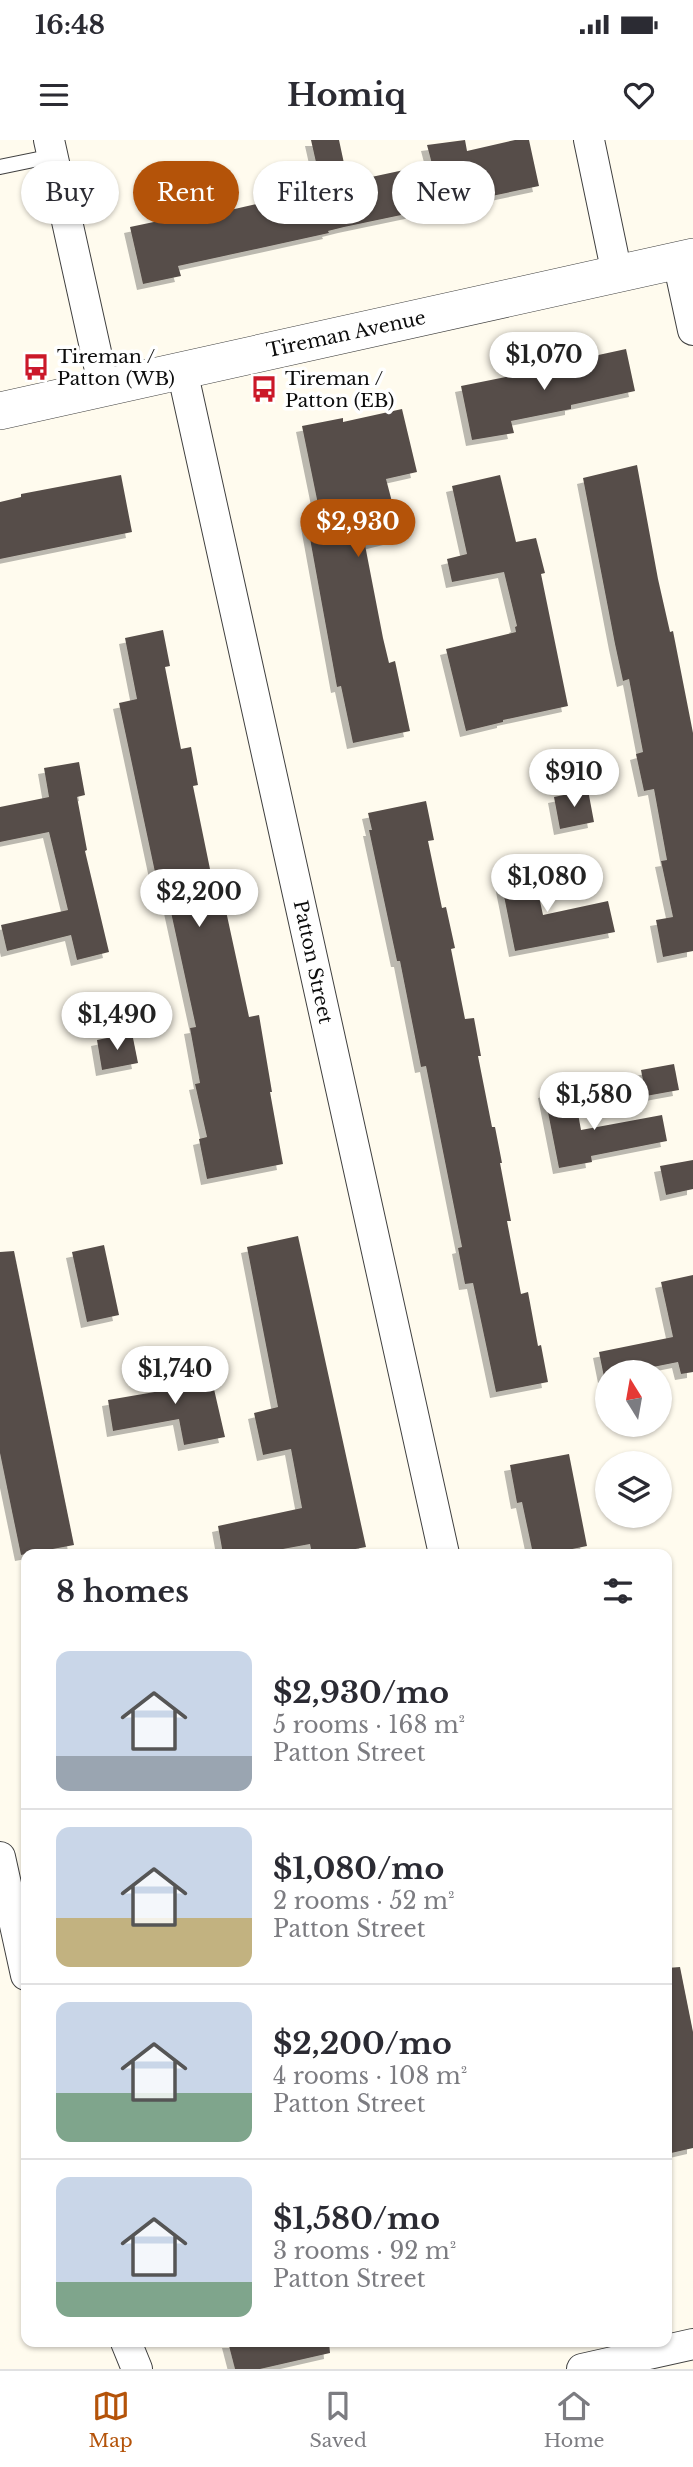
<!DOCTYPE html>
<meta charset="utf-8">
<style>
body{margin:0;font-family:"Libre Baskerville",serif;background:#f7f7f7;color:#2b2b33;height:100vh;display:flex;flex-direction:column;font-size:26px;white-space:nowrap}
*{box-sizing:border-box;margin:0}
p{font-size:23px;color:#7c7c81}
.icon{flex:none;width:38px;height:38px;fill:none;stroke:currentColor;stroke-width:2;stroke-linecap:round;stroke-linejoin:round}
.map{position:relative;flex:1;overflow:hidden}
.side{position:absolute;left:21px;top:1409px;width:651px;height:798px;display:flex;flex-direction:column;background:#fff;border-radius:14px;box-shadow:0 2px 5px #0004}
.side>*{flex:none}
.guide{position:absolute;left:21px;top:21px;width:651px;height:63px;display:flex;gap:14px}
.needle{width:46px;rotate:349deg}
.fabs{position:absolute;left:595px;top:1220px;display:grid;gap:14px}
.fabs a{display:grid;place-items:center;width:77px;height:77px;border-radius:50%;background:#fff;box-shadow:0 2px 5px #0004;font-size:35px}
.price{position:absolute;translate:-50% -60px;padding:0 16px;border-radius:24px;background:#fff;color:#222;font-size:23px;line-height:46px;filter:drop-shadow(0 2px 4px #0008)}
.price::after{content:'';position:absolute;left:50%;top:42px;width:21px;height:16px;margin-left:-10px;background:inherit;clip-path:polygon(0 0,100% 0,50% 100%)}
.price.active{background:#b45309;color:#fff}
ul{padding:0;list-style:none}
li{display:flex;align-items:center;gap:21px;height:175px;padding:0 35px}
li+li{border-top:2px solid #e1e1e2}
li span{display:grid;place-items:center;flex:none;width:196px;height:140px;border-radius:14px;color:#555}
li>.icon{margin-inline-start:auto}
span .icon{width:84px;height:84px;fill:#fffc;stroke-width:1}
li b{font-size:30px}
h2{display:flex;justify-content:space-between;align-items:center;height:84px;padding:0 35px;font-size:30px}
.tag{padding:0 24px;border-radius:32px;background:#fff;box-shadow:0 2px 5px #0004;font-size:24px;line-height:63px}
.tag.active{background:#b45309;color:#fff}
.status{display:flex;justify-content:space-between;align-items:center;height:49px;padding:0 35px;background:#fff;direction:ltr}
.status svg{height:19px;fill:currentColor}
header{display:flex;justify-content:space-between;align-items:center;height:91px;padding:0 35px;background:#fff;font-size:32px;font-weight:700}
.tabs{display:flex;justify-content:space-around;align-items:center;height:98px;border-top:2px solid #e1e1e2;background:#fff;font-size:19px;color:#7c7c81}
.tabs a{display:grid;justify-items:center;gap:4px}
.tabs .active{color:#b45309}
.map>svg:first-child{display:block}
.building{fill:#574e49;filter:url(#shadow)}
.lines{fill:none;stroke-linecap:round;stroke-linejoin:round}
.service-casing{stroke:#404040;stroke-width:16}
.minor-casing{stroke:#404040;stroke-width:32}
.tertiary-casing{stroke:#404040;stroke-width:38}
.service{stroke:#fff;stroke-width:14}
.minor{stroke:#fff;stroke-width:30}
.tertiary{stroke:#fff;stroke-width:37}
.labels{text-anchor:middle;dominant-baseline:central;stroke-width:7;stroke-linejoin:round;paint-order:stroke}
.street-label{font-size:19px;fill:#0d0d0d;stroke:#fff}
.poi-label{font-size:19px;fill:#0d0d0d;stroke:#fff;text-anchor:start}
</style>
<div class="status"><b>16:48</b><svg viewBox="0 0 49 12"><path d="M0 12V9h3v3zM5 12V6h3v6zM10 12V3h3v9zM15 12V0h3v12zM26 1h20v11H26zM47 4h2v5h-2z"/></svg></div>
<header><svg class="icon" aria-label="menu" viewBox="0 0 24 24"><path d="M4 6h16M4 12h16M4 18h16"/></svg>Homiq<svg class="icon" aria-label="heart" viewBox="0 0 24 24"><path d="M12 20l-8-8c-3-5 5-10 8-4 3-6 11-1 8 4z"/></svg></header>
<div class="map">
<svg width="693" height="2229" viewBox="0 0 693 2229">
<defs>
<filter id="shadow"><feDropShadow dx="-6" dy="6" stdDeviation="0" flood-color="#0004"/></filter>
</defs>
<rect width="100%" height="100%" fill="#fffbee"/>
<!-- building -->
<g class="building">
<path d="M 311,0 L 339,0 L 348,42 L 432,24 L 427,5 L 465,0 L 467,11 L 515,0 L 529,0 L 539,46 L 344,87 L 328,91 L 329,93 L 178,126 L 181,136 L 143,144 L 130,87 L 168,79 L 169,84 L 322,49 Z"/>
<path d="M 626,209 L 635,251 L 571,265 L 571,269 L 511,281 L 514,293 L 472,300 L 461,246 L 580,222 L 580,219 Z"/>
<path d="M 402,269 L 417,332 L 386,339 L 401,396 L 365,405 L 383,498 L 389,523 L 395,521 L 410,591 L 353,603 L 341,546 L 337,547 L 307,382 L 321,379 L 302,286 L 343,278 L 343,282 Z"/>
<path d="M 637,325 L 658,439 L 670,492 L 673,491 L 693,593 L 693,811 L 663,817 L 656,780 L 673,777 L 661,721 L 667,720 L 654,649 L 644,651 L 636,614 L 643,612 L 629,539 L 623,541 L 615,504 L 583,338 Z"/>
<path d="M 121,335 L 132,392 L 0,419 L 0,362 L 21,357 L 21,354 Z"/>
<path d="M 500,335 L 516,402 L 536,398 L 545,433 L 541,434 L 568,566 L 503,580 L 503,582 L 466,591 L 446,509 L 516,492 L 515,487 L 517,486 L 504,432 L 452,442 L 447,419 L 467,414 L 452,346 Z"/>
<path d="M 163,490 L 170,526 L 165,527 L 181,609 L 191,607 L 198,645 L 193,646 L 219,773 L 226,771 L 249,877 L 259,875 L 272,952 L 270,952 L 283,1024 L 207,1039 L 199,999 L 207,997 L 195,944 L 200,943 L 190,888 L 196,887 L 169,763 L 162,765 L 119,563 L 137,559 L 125,498 Z"/>
<path d="M 79,622 L 85,655 L 77,657 L 87,710 L 85,711 L 109,812 L 77,820 L 71,795 L 7,811 L 1,785 L 68,770 L 49,692 L 0,702 L 0,667 L 49,657 L 44,628 Z"/>
<path d="M 588,650 L 594,682 L 560,689 L 554,657 Z"/>
<path d="M 426,661 L 434,700 L 428,701 L 442,768 L 446,767 L 455,808 L 451,809 L 465,879 L 474,878 L 481,916 L 478,916 L 492,987 L 495,987 L 502,1023 L 500,1023 L 511,1081 L 507,1081 L 521,1154 L 528,1152 L 538,1206 L 541,1205 L 548,1242 L 496,1252 L 473,1143 L 465,1144 L 458,1108 L 462,1107 L 426,926 L 421,927 L 400,821 L 397,821 L 369,690 L 372,690 L 368,673 Z"/>
<path d="M 532,724 L 543,775 L 608,761 L 615,792 L 515,811 L 499,731 Z"/>
<path d="M 132,893 L 138,923 L 102,930 L 97,900 Z"/>
<path d="M 674,924 L 679,950 L 646,956 L 641,930 Z"/>
<path d="M 573,946 L 581,990 L 662,975 L 667,1001 L 591,1016 L 592,1022 L 559,1028 L 544,952 Z"/>
<path d="M 693,1020 L 693,1049 L 666,1055 L 660,1026 Z"/>
<path d="M 298,1096 L 366,1407 L 329,1414 L 312,1414 L 310,1404 L 256,1414 L 223,1414 L 218,1386 L 302,1368 L 291,1309 L 263,1315 L 254,1273 L 278,1267 L 247,1107 Z"/>
<path d="M 104,1105 L 119,1175 L 87,1182 L 72,1112 Z"/>
<path d="M 14,1111 L 74,1405 L 21,1415 L 0,1313 L 0,1112 Z"/>
<path d="M 693,1135 L 693,1232 L 681,1234 L 678,1222 L 628,1232 L 607,1232 L 607,1236 L 604,1237 L 599,1212 L 673,1197 L 661,1142 Z"/>
<path d="M 208,1223 L 225,1297 L 184,1305 L 179,1279 L 113,1291 L 108,1260 L 172,1249 L 169,1231 Z"/>
<path d="M 569,1314 L 587,1406 L 548,1414 L 533,1414 L 522,1362 L 517,1363 L 510,1325 Z"/>
<path d="M 680,1827 L 693,1892 L 693,2008 L 667,2014 L 667,1828 Z"/>
<path d="M 228,2202 L 329,2202 L 330,2213 L 260,2229 L 235,2229 Z"/>
</g>
<g class="lines">
<defs>
<path id="service" d="M 0,27 L 53,16"/>
<g id="minor">
<path d="M 49,0 L 104,248"/>
<path d="M 589,0 L 617,134"/>
<path d="M 678,121 L 693,190"/>
<path d="M 182,230 L 444,1414"/>
<path d="M 0,1717 L 26,1835"/>
<path d="M 126,2202 L 137,2229"/>
<path d="M 582,2229 L 693,2204"/>
</g>
<path id="tertiary" d="M 0,271 L 693,117"/>
</defs>
<!-- service casing -->
<use href="#service" class="service-casing"/>
<!-- minor casing -->
<use href="#minor" class="minor-casing"/>
<!-- tertiary casing -->
<use href="#tertiary" class="tertiary-casing"/>
<!-- service -->
<use href="#service" class="service"/>
<!-- minor -->
<use href="#minor" class="minor"/>
<!-- tertiary -->
<use href="#tertiary" class="tertiary"/>
</g>
<!-- icons -->
<defs>
<symbol id="bus-bare" viewBox="-9 -9 18 18"><path d="M-5-6H5V4H4V6H2V4H-2V6H-4V4H-5ZM-3.5-4V0h7V-4ZM-3.5 1.2v1.5H-2V1.2ZM2 1.2v1.5H3.5V1.2Z" fill="#cb1829" stroke="#fff" stroke-width="2.5" paint-order="stroke"/></symbol>
</defs>
<g fill-rule="evenodd">
<use href="#bus-bare" x="17" y="208" width="38" height="38"/>
<use href="#bus-bare" x="245" y="230" width="38" height="38"/>
</g>
<g class="labels">
<!-- street labels -->
<g class="street-label">
<text transform="translate(346 194) rotate(-12)">Tireman Avenue</text>
<text transform="translate(313 822) rotate(78)">Patton Street</text>
</g>
<!-- poi labels -->
<g class="poi-label">
<text x="57" y="216">Tireman /<tspan x="57" dy="22">Patton (WB)</tspan></text>
<text x="285" y="238">Tireman /<tspan x="285" dy="22">Patton (EB)</tspan></text>
</g>
</g>
</svg>
<div class="fabs">
<a><svg class="needle" viewBox="-14 -14 28 28"><path d="M0-13l5 13h-10z" fill="#e53935"/><path d="M0 13l5-13h-10z" fill="#7c7c81"/></svg></a>
<a><svg class="icon" aria-label="layers" viewBox="0 0 24 24"><path d="M12 4l9 5-9 5-9-5zM3 14l9 5 9-5"/></svg></a>
</div>
<b class="price" style="left:544px;top:252px">$1,070</b>
<b class="price active" style="left:358px;top:419px">$2,930</b>
<b class="price" style="left:574px;top:669px">$910</b>
<b class="price" style="left:547px;top:774px">$1,080</b>
<b class="price" style="left:199px;top:789px">$2,200</b>
<b class="price" style="left:117px;top:912px">$1,490</b>
<b class="price" style="left:594px;top:992px">$1,580</b>
<b class="price" style="left:175px;top:1266px">$1,740</b>
<div class="guide">
<a class="tag">Buy</a>
<a class="tag active">Rent</a>
<a class="tag">Filters</a>
<a class="tag">New</a>
</div>
<section class="side">
<h2>8 homes<svg class="icon" aria-label="filters" viewBox="0 0 24 24"><path d="M4 7h16M4 17h16"/><circle cx="9" cy="7" r="2"/><circle cx="15" cy="17" r="2"/></svg></h2>
<ul>
<li><span style="background:linear-gradient(#c9d6e8 75%,#9aa5b1 0)"><svg class="icon" aria-label="home" viewBox="0 0 24 24"><path d="M3 11l9-7 9 7M6 9v11h12V9"/></svg></span><div><b>$2,930/mo</b><p>5 rooms · 168 m²</p><p>Patton Street</p></div></li>
<li><span style="background:linear-gradient(#c9d6e8 65%,#c2b280 0)"><svg class="icon" aria-label="home" viewBox="0 0 24 24"><path d="M3 11l9-7 9 7M6 9v11h12V9"/></svg></span><div><b>$1,080/mo</b><p>2 rooms · 52 m²</p><p>Patton Street</p></div></li>
<li><span style="background:linear-gradient(#c9d6e8 65%,#7fa58c 0)"><svg class="icon" aria-label="home" viewBox="0 0 24 24"><path d="M3 11l9-7 9 7M6 9v11h12V9"/></svg></span><div><b>$2,200/mo</b><p>4 rooms · 108 m²</p><p>Patton Street</p></div></li>
<li><span style="background:linear-gradient(#c9d6e8 75%,#7fa58c 0)"><svg class="icon" aria-label="home" viewBox="0 0 24 24"><path d="M3 11l9-7 9 7M6 9v11h12V9"/></svg></span><div><b>$1,580/mo</b><p>3 rooms · 92 m²</p><p>Patton Street</p></div></li>
</ul>
</section>
</div>
<nav class="tabs">
<a class="active"><svg class="icon" aria-label="map" viewBox="0 0 24 24"><path d="M3 6l6-2 6 2 6-2v14l-6 2-6-2-6 2zM9 4v14M15 6v14"/></svg>Map</a>
<a><svg class="icon" aria-label="saved" viewBox="0 0 24 24"><path d="M7 4h10v16l-5-4-5 4z"/></svg>Saved</a>
<a><svg class="icon" aria-label="home" viewBox="0 0 24 24"><path d="M3 11l9-7 9 7M6 9v11h12V9"/></svg>Home</a>
</nav>
